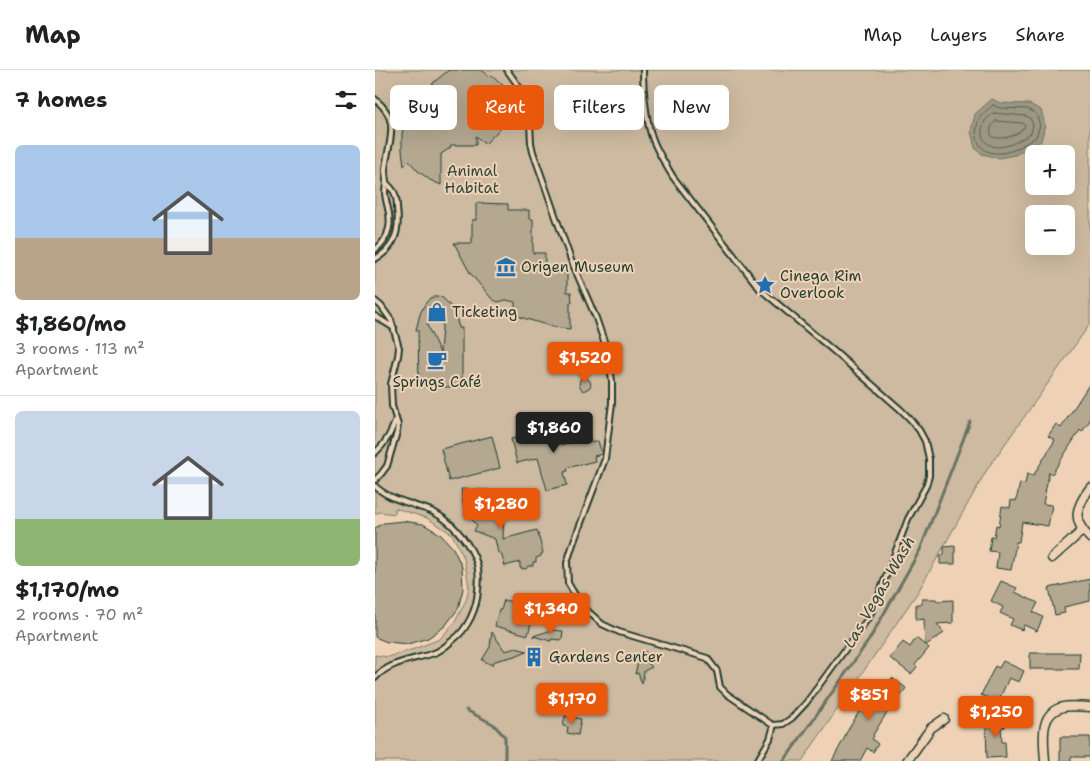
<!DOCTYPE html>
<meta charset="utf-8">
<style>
body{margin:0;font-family:"Shantell Sans",sans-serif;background:#f2f2f2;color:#202124;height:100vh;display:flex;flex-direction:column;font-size:19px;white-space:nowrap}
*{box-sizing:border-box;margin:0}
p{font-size:16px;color:#757577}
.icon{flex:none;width:28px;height:28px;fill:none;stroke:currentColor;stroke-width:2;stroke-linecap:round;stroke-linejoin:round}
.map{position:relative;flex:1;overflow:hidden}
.sheet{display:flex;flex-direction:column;background:#fff;width:375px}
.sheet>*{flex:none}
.hud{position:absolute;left:15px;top:15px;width:475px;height:45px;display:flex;gap:10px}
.tools{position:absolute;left:650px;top:75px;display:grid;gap:10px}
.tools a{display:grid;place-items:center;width:50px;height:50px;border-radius:8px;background:#fff;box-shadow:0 5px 20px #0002;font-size:25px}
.price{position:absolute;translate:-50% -42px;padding:0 11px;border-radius:5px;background:#ea580c;color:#fff;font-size:16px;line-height:32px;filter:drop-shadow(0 1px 2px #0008)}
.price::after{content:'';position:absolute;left:50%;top:30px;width:15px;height:11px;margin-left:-8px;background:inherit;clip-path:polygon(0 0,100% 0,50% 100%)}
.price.on{background:#222;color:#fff}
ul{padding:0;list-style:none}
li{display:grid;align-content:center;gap:10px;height:265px;padding:0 15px}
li+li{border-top:1px solid #e0e0e0}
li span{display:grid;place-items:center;height:155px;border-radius:8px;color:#555}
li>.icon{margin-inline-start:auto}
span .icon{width:90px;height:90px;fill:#fffc;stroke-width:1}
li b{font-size:21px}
h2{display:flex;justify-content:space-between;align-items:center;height:60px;padding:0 15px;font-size:21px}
.chip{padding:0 18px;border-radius:8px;background:#fff;box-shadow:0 5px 20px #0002;font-size:18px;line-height:45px}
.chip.on{background:#ea580c;color:#fff}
header{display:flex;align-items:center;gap:30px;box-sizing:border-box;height:70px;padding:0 25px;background:#fff;border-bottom:1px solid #e0e0e0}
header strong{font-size:24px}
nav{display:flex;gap:28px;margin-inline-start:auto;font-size:18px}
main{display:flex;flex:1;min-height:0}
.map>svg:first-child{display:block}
.green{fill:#cdbaa0;stroke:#767c6a;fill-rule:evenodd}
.water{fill:#9d9782;stroke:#6b7363}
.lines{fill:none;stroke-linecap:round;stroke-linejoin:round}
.shore{stroke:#516153;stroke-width:1}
.stream{stroke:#6b7363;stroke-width:3}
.building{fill:#b4a891;stroke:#1f3d34;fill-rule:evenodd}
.service-casing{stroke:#1f3d34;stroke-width:8}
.minor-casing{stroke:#1f3d34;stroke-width:11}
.service{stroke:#efd2b5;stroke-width:4}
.minor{stroke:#efd2b5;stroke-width:8}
.labels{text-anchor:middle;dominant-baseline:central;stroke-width:4;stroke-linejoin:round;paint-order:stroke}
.park-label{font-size:15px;fill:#304a3f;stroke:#efd2b5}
.poi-label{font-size:15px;fill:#1f3d34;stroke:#efd2b5;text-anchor:start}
.water-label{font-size:16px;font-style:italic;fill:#324a40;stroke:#efd2b5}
</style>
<header>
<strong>Map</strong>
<nav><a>Map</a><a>Layers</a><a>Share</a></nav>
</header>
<main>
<section class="sheet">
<h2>7 homes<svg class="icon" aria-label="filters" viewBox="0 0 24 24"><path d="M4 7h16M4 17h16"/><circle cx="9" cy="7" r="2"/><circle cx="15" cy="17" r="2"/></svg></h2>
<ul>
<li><span style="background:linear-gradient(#a9c7e8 60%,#b9a48a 0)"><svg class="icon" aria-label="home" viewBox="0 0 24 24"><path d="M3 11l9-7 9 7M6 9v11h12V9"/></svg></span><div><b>$1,860/mo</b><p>3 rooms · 113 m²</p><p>Apartment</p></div></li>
<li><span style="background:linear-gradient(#c9d6e8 70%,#8fb573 0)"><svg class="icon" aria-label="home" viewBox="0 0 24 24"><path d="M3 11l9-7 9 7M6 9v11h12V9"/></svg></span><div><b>$1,170/mo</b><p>2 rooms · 70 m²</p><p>Apartment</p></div></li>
</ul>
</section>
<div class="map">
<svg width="715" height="691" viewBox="0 0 715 691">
<rect width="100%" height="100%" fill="#efd2b5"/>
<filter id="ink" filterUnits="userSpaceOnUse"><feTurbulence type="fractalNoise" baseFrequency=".02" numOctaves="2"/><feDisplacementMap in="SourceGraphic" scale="10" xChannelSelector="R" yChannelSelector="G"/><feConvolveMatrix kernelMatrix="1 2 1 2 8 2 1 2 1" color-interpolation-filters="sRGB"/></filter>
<g filter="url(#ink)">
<!-- green -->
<path class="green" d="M 0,0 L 715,0 L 715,254 L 613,398 L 543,522 L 427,691 L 0,691 L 0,585 L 13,587 L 39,579 L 65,569 L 80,552 L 91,530 L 94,517 L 89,488 L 77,464 L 52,448 L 20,438 L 20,444 L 4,442 L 0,444 ZM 659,84 L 691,84 L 691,116 L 659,116 ZM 659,144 L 691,144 L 691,176 L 659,176 Z"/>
<!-- water -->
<path class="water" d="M 617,29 L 625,33 L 654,34 L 666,40 L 670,55 L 666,71 L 640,85 L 624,88 L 607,84 L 600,78 L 596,61 L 600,44 Z"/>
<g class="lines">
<!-- shore -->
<g class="shore">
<path d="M 618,35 L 625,38 L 653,39 L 661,44 L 665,55 L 661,67 C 650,74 639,82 626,83 C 604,85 597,67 604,49 C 607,43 614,39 618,35 Z"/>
<path d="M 619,43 L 651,46 L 655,48 L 658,55 L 656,63 C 647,69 635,77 623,77 C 608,76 603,64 610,51 C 612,48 616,45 619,43 Z"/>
<path d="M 621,51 L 648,53 L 650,56 C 644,66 628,70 617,67 C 614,61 616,55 621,51 Z"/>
</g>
<!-- stream -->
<g class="stream">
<path d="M 91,640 L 118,654 L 130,667 L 130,691"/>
<path d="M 409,691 L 494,570 L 545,480 L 595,352"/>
</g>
</g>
<!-- building -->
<g class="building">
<path d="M 74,0 L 107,0 L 115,7 L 117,5 L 135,22 L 138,20 L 144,27 L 148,35 L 110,74 L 101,66 L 101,75 L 76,75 L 75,78 L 66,84 L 66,115 L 55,110 L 43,101 L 34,91 L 29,96 L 27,80 L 27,64 L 30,50 L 36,36 L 41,28 L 47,20 L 50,23 L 59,12 Z"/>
<path d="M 101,133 L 133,134 L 133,140 L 154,140 L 154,149 L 158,149 L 158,183 L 170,183 L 170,203 L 192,203 L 192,222 L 196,222 L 197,232 L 195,232 L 195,259 L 178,257 L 145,247 L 140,239 L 140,232 L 131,230 L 123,232 L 117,229 L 95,203 L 79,173 L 97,173 L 97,150 L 101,150 Z"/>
<path d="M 63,226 L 68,228 L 76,237 L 81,247 L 84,258 L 87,258 L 87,317 L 44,317 L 43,260 L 41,260 L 45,244 L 50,234 L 55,228 ZM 68,244 L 65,283 L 52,255 L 54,248 L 57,246 Z"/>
<path d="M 208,306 L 215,311 L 216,315 L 214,318 L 208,321 L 204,315 L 205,310 Z"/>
<path d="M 715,313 L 715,350 L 707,362 L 705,360 L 677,404 L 674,402 L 668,434 L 677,435 L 673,456 L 647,452 L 644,472 L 641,472 L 636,500 L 621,498 L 623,482 L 614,481 L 616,467 L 619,467 L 621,455 L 624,456 L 627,436 L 635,438 L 636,430 L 641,431 L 645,413 L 650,414 L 652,404 L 658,406 L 680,370 L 673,366 L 681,354 L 686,358 Z"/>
<path d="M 177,355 L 182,374 L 186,374 L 186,375 L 215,368 L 216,373 L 223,371 L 227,384 L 219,386 L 220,391 L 192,398 L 193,401 L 189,402 L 192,415 L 172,420 L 163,388 L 142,393 L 136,369 L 156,364 L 156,361 Z"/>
<path d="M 117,366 L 125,398 L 74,411 L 66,379 Z"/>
<path d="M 86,419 L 113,420 L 113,426 L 116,433 L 122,438 L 129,439 L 128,469 L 162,460 L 168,483 L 166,484 L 166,486 L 161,488 L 161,492 L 158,492 L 158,496 L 153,496 L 151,499 L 145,498 L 145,492 L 130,496 L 126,483 L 123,483 L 120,469 L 99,461 L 102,455 L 94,447 L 88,435 Z"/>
<path d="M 28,451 L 48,454 L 65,464 L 78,478 L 87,497 L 88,519 L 83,539 L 70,556 L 53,568 L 33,574 L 12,572 L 0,567 L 0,458 L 9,453 Z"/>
<path d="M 580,476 L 580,494 L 565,494 L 565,485 L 569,485 L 569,477 Z"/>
<path d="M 715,509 L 715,531 L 689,537 L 690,543 L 680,545 L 674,518 Z"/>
<path d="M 626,511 L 642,518 L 640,522 L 663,533 L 658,542 L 668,547 L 662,561 L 649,555 L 647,560 L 635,555 L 638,549 L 625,543 L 628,537 L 616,531 Z"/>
<path d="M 547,529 L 561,529 L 562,531 L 578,530 L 578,553 L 562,554 L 569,563 L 551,575 L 554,578 L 540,595 L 542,597 L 536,604 L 515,588 L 528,572 L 535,577 L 541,568 L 550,575 L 549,549 L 541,550 L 541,534 L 547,534 Z"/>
<path d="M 129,530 L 158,538 L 155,549 L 157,549 L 153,565 L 120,556 L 124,540 L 126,540 Z"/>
<path d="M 177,560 L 188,561 L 187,568 L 186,570 L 176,569 L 176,571 L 158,566 Z"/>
<path d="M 117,562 L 130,581 L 141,578 L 152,581 L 140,586 L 120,591 L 117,595 L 107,590 L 115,577 Z"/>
<path d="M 266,581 L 271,582 L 270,593 L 272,592 L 277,597 L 269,601 L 267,614 L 263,603 L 260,604 Z"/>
<path d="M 655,583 L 705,583 L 704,599 L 655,599 Z"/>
<path d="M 628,591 L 649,601 L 644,612 L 634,608 L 623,632 L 606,625 L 620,596 L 624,598 Z"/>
<path d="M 517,608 L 531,618 L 515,642 L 513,641 L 498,665 L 499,666 L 497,669 L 503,674 L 498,682 L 492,678 L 485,691 L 457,691 L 471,665 L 470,665 L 493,627 L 488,624 L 497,611 L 509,619 Z"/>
<path d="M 630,645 L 630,657 L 626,657 L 627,672 L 630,672 L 631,687 L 612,688 L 611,656 L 616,656 L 616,646 Z"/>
<path d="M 190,646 L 206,649 L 203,665 L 192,663 L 193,657 L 188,656 Z"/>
<path d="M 685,667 L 715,667 L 715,687 L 696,687 L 696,691 L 685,691 Z"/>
</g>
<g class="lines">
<defs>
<g id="service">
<path d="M 132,0 L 152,28 L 154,34 L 156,73 L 158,82 L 196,190 L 221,248 L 233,283 L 237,311 L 237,333 L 230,389 L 198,474 L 192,493 L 193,513 L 206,535 L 227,554 L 244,562 L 332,588 L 342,601 L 345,617 L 352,624 L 396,654 L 399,655 L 408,654 L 417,648 L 431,633 L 494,547 L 502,530 L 533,449 L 551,416 L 554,406 L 554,389 L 550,371 L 544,360 L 536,350 L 525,339 L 460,282 L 385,219 L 298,107 C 291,95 283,83 278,70 C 271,53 268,18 268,0"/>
<path d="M 0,29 C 7,35 15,44 16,54 C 18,69 11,85 10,100 C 10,104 11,108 11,112 C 11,116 10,120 10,123 C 11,136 17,145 14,158 C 12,167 8,174 0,180"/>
<path d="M 0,189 C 21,178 25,159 22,138 C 22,133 21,126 19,122 C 17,119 14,115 11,113"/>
<path d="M 0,231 L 6,236 L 16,250 L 24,278 L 23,286 L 16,314 L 17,336 L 23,355 L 22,362 L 12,396 L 6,404 L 0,410"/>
<path d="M 0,246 L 19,258"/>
<path d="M 0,383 C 11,373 16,363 21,349"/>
<path d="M 0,416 C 12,428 29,431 44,437 C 52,439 59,442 65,446 C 80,455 97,477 102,494 C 104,502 104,512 103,520 C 102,538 93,559 78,570 C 72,575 66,581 59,583 C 39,590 15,591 0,608"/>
<path d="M 382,691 L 395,669 L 399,655"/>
</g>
<g id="minor">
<path d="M 715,418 C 701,437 696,450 715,468"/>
<path d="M 677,488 L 707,461"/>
<path d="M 532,691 L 556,658 L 569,649"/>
<path d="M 670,691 C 669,672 663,643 688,637 C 696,635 706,637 715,637"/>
</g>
</defs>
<!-- service casing -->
<use href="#service" class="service-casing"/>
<!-- minor casing -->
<use href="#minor" class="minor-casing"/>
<!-- service -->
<use href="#service" class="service"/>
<!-- minor -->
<use href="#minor" class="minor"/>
</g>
</g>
<!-- icons -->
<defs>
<symbol id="museum-bare" viewBox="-9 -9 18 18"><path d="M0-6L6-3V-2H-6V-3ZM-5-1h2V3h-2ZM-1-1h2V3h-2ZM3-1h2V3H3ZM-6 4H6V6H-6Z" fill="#1f6fb2" stroke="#efd2b5" stroke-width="2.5" paint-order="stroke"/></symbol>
<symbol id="sight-bare" viewBox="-9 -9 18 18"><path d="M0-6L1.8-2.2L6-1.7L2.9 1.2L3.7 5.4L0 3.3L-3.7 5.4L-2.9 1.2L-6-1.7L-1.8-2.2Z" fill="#1f6fb2" stroke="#efd2b5" stroke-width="2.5" paint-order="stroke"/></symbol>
<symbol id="shop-bare" viewBox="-9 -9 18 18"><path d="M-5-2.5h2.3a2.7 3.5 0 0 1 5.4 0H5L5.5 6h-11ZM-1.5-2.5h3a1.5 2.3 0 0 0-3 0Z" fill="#1f6fb2" stroke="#efd2b5" stroke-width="2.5" paint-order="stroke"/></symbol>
<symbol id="cafe-bare" viewBox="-9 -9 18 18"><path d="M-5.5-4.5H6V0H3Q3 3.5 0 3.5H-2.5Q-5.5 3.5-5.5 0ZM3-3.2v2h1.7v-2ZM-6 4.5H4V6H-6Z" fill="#1f6fb2" stroke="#efd2b5" stroke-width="2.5" paint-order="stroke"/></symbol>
<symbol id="building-bare" viewBox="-9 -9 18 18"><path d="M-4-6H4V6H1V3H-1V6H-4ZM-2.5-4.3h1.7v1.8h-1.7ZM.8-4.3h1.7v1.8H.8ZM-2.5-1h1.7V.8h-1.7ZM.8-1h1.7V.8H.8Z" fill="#1f6fb2" stroke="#efd2b5" stroke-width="2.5" paint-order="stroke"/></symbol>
</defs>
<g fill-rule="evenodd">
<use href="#museum-bare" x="117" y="183" width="28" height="28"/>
<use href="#sight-bare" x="376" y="201" width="28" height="28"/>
<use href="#shop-bare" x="48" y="228" width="28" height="28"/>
<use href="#cafe-bare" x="48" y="276" width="28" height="28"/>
<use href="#building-bare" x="145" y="573" width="28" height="28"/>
</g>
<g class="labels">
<!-- park labels -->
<g class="park-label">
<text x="97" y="101">Animal<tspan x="97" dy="17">Habitat</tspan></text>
</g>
<!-- poi labels -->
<g class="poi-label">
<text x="146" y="197">Origen Museum</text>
<text x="405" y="206">Cinega Rim<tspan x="405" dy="17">Overlook</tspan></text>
<text x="77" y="242">Ticketing</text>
<text x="62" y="312" text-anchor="middle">Springs Café</text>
<text x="174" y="587">Gardens Center</text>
</g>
<!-- water labels -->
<g class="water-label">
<text transform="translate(504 522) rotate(-60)">Las Vegas Wash</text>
</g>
</g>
</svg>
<div class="tools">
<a>+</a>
<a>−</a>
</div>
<b class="price" style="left:210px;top:314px">$1,520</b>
<b class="price on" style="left:179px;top:384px">$1,860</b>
<b class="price" style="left:126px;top:460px">$1,280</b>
<b class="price" style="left:176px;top:565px">$1,340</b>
<b class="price" style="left:494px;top:651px">$851</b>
<b class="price" style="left:197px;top:655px">$1,170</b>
<b class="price" style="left:621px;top:668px">$1,250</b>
<div class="hud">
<a class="chip">Buy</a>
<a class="chip on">Rent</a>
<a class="chip">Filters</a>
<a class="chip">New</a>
</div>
</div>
</main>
